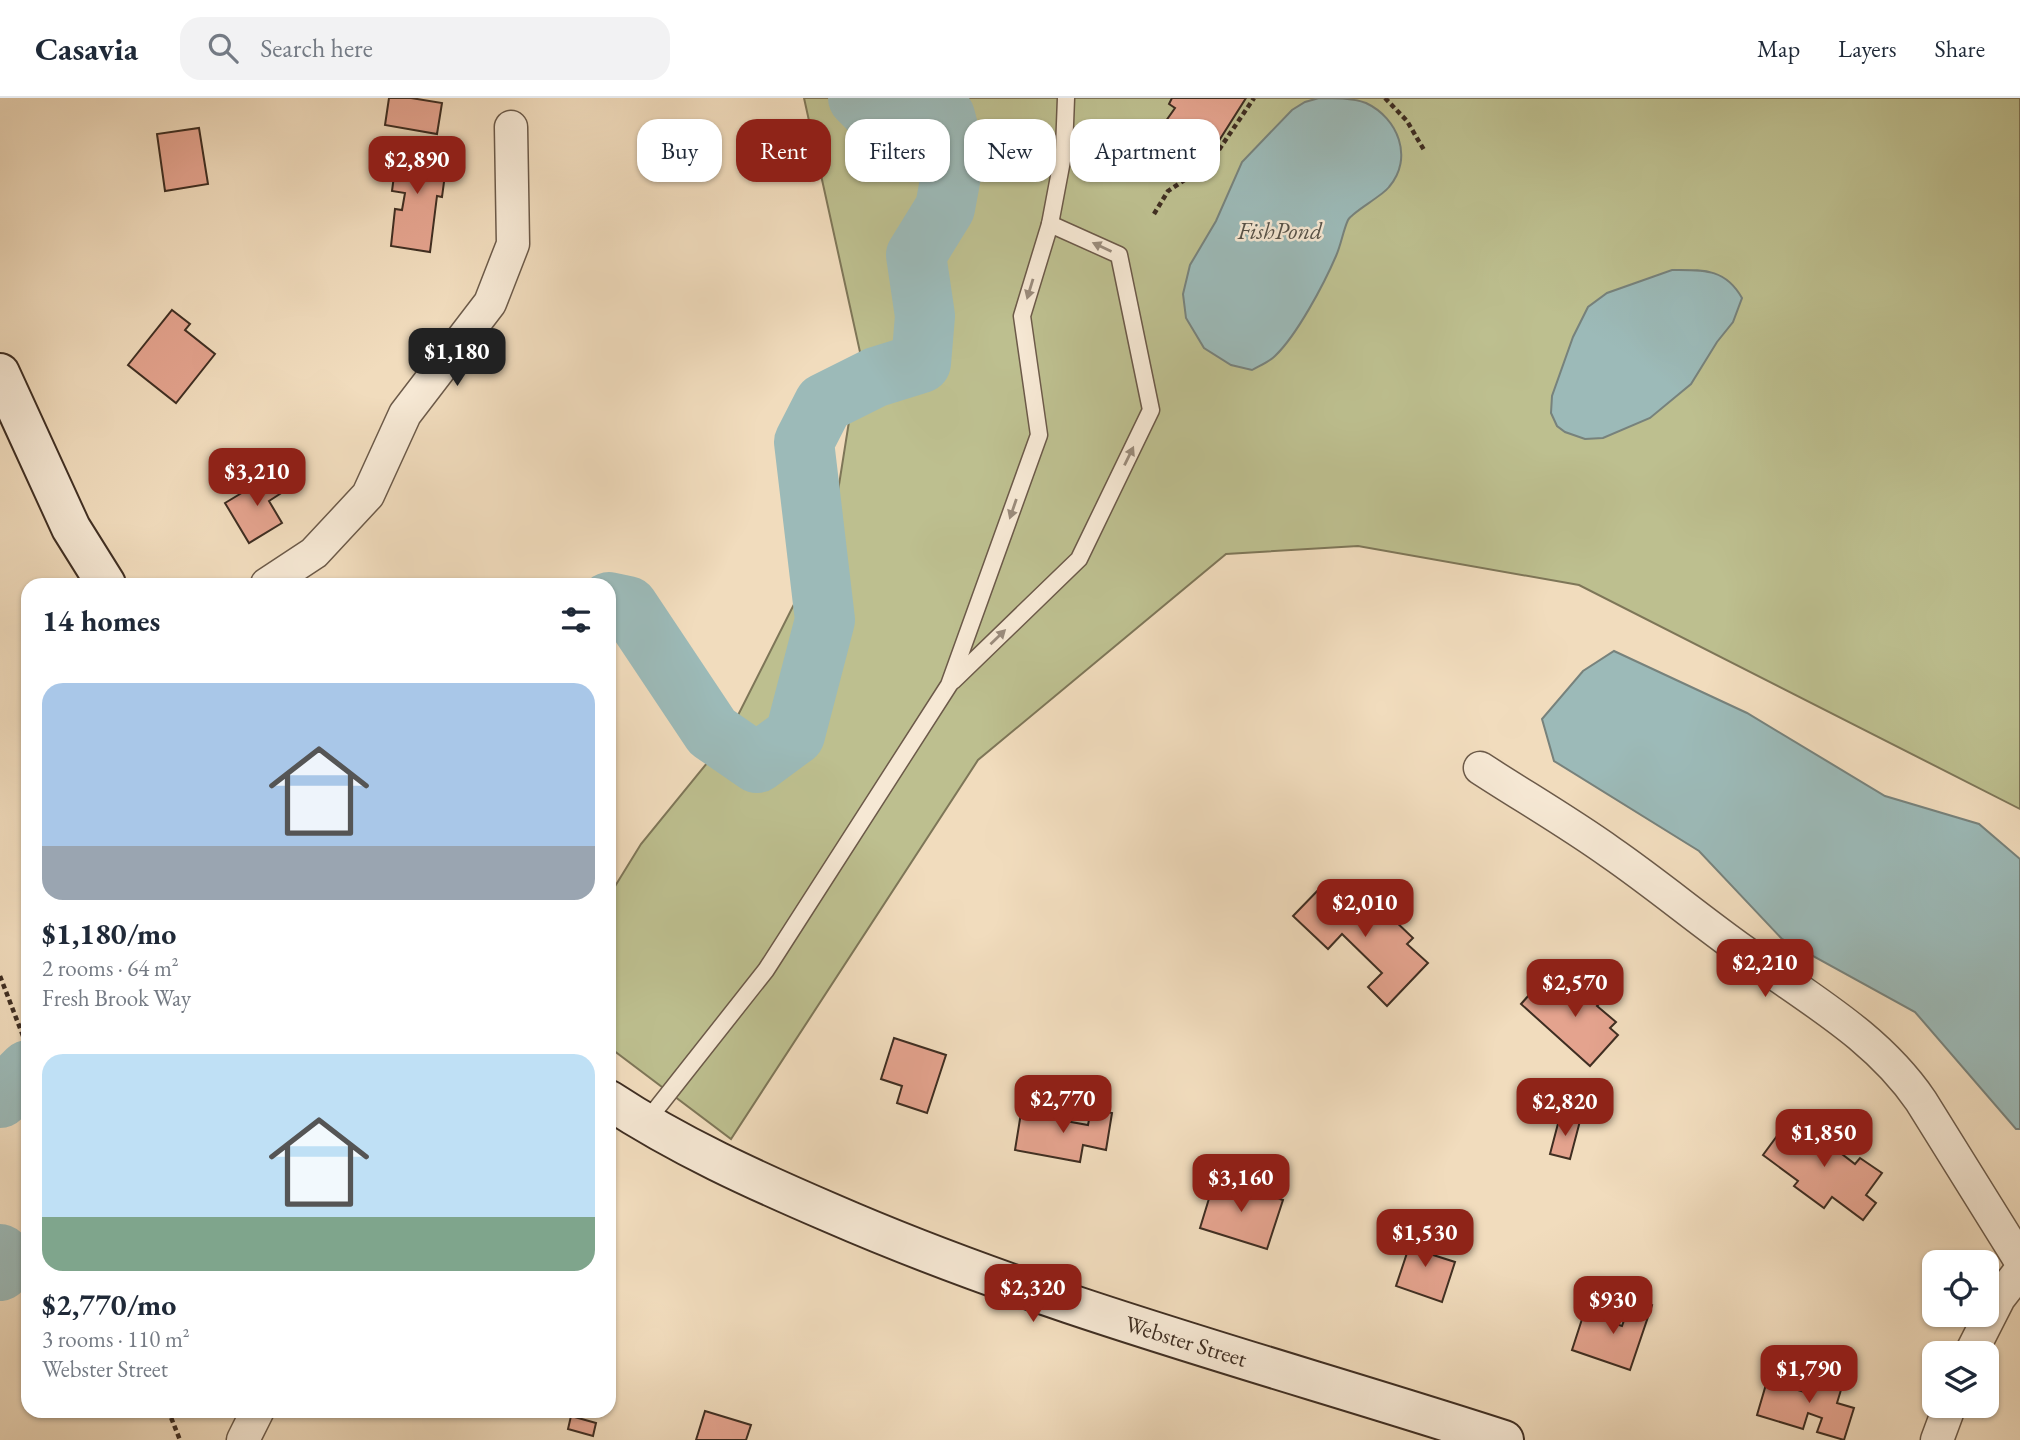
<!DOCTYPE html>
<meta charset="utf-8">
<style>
body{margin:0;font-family:"EB Garamond",serif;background:#f2f2f3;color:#1f2937;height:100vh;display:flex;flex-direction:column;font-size:26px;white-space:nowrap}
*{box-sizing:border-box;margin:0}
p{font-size:23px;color:#747a83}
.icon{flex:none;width:38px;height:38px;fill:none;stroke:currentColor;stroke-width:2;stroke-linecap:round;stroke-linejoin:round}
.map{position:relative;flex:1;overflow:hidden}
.side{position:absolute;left:21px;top:480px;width:595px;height:840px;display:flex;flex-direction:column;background:#fff;border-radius:21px;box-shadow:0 2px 5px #0004}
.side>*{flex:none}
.top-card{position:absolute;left:637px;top:21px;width:665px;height:63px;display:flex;gap:14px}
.buttons{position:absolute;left:1922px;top:1152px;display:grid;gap:14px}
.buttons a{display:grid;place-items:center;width:77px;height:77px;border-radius:14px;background:#fff;box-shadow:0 2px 5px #0004;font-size:35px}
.price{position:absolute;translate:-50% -60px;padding:0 16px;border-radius:14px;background:#8f2418;color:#fff;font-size:23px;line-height:46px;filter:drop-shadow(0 2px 4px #0008)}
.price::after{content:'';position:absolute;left:50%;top:42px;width:21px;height:16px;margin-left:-10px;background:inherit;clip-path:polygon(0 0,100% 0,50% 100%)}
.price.selected{background:#222;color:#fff}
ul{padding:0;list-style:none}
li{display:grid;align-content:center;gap:14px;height:371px;padding:0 21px}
li span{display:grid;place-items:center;height:217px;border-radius:21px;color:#555}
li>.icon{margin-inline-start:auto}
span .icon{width:126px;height:126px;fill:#fffc;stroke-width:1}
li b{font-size:30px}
h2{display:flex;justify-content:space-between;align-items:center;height:84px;padding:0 21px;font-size:30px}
.chip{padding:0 24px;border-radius:21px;background:#fff;box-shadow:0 2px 5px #0004;font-size:24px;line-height:63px}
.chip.selected{background:#8f2418;color:#fff}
header{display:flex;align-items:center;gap:42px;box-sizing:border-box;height:98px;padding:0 35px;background:#fff;border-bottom:2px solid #e0e1e3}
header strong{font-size:33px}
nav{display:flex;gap:38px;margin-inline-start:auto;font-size:24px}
.search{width:490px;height:63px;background:#f2f2f3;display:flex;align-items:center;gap:18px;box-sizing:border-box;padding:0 24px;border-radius:21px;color:#747a83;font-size:26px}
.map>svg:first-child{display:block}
.green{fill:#bdbf8f;stroke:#7e7658;stroke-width:2}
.water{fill:#9cbab8;stroke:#77827c;stroke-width:2}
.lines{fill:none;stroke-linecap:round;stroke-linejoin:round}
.river{stroke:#9cbab8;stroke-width:60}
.building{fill:#e4a38e;stroke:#3f2e22;stroke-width:2}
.lane-casing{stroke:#6c5a49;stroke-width:19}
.street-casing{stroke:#6c5a49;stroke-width:35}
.secondary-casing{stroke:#3f2e22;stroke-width:42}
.path{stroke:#3f2e22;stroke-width:4.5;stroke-dasharray:5 3.5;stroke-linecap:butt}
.lane{stroke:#f6e8d4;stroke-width:16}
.street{stroke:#f6e8d4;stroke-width:32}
.secondary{stroke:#f6e8d4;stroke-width:38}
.oneway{fill:#9a8b7b}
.labels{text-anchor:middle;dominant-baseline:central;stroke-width:5;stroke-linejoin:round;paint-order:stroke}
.street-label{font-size:23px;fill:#3f2e22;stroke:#f6e8d4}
.water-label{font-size:24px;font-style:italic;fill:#565148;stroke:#f6e8d4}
</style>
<header>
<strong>Casavia</strong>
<div class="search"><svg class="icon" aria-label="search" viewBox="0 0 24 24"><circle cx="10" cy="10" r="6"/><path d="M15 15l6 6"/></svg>Search here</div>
<nav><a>Map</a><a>Layers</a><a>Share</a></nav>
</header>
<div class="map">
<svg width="2020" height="1342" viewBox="0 0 2020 1342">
<rect width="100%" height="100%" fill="#f1dcbd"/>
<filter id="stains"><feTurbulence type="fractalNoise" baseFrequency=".00286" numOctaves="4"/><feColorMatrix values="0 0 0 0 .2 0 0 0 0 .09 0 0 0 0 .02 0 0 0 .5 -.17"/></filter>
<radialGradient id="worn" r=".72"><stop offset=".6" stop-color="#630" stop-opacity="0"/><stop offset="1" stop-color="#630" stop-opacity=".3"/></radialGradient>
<!-- green -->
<path class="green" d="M 804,0 L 2020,0 L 2020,711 L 1579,487 L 1358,448 L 1226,456 L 978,662 L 731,1041 L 609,949 L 609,798 L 641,746 L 725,643 L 832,431 L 860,254 Z"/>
<!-- water -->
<g class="water">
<path d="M 1319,0 C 1334,0 1352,0 1366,5 C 1398,20 1414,60 1389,89 C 1381,99 1352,114 1348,122 C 1343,133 1341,147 1336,158 C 1324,186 1297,237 1275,258 C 1269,264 1259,268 1252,272 L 1231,267 L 1204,250 L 1186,220 L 1183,196 L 1190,167 L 1216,123 L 1242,64 L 1292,12 L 1305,4 Z"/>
<path d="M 1672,172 C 1703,172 1725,170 1742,200 L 1733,224 L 1717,244 L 1691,286 L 1650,320 L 1603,340 L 1585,341 L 1565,334 L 1557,328 L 1551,315 L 1552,298 L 1573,239 L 1588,209 L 1607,195 Z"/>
<path d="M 1614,553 L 1747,615 L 1885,698 L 1979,726 L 2020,761 L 2020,1031 L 2016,1031 L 1915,914 L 1782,841 L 1699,753 L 1554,663 L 1542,621 L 1583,573 Z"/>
</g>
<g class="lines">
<!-- river -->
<g class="river">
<path d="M 609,504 L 628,508 L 712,634 L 757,665 L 795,637 L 825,522 L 804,344 L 824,305 L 876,279 L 921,265 L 925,218 L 916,157 L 945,110 L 955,56 L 945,18 L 919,14 L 872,14 L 858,0"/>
<path d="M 0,1000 L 28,972"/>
<path d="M 0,1156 L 5,1167 L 0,1173"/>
</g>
</g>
<!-- building -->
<g class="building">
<path d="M 389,0 L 411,0 L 442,5 L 437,36 L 385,27 Z"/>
<path d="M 1172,0 L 1246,0 L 1208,60 L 1161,30 L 1175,10 L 1169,6 Z"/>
<path d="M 199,30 L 208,86 L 165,93 L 157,36 Z"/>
<path d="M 398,47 L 448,54 L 442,99 L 437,98 L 430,154 L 391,148 L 395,111 L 402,112 L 405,95 L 392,93 Z"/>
<path d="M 172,212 L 190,226 L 185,232 L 215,256 L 176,305 L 128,267 Z"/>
<path d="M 275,375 L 286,392 L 269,403 L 282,425 L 249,445 L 225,405 Z"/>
<path d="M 1324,786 L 1355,816 L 1371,800 L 1413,840 L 1407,846 L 1428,865 L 1387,908 L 1368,889 L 1382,875 L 1342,836 L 1328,851 L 1293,818 Z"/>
<path d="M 1575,879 L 1602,903 L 1597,908 L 1616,924 L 1610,930 L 1618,937 L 1590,968 L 1521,906 L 1537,888 L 1554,903 Z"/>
<path d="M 894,940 L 946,957 L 927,1015 L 897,1005 L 902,988 L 881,981 Z"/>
<path d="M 1091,1011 L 1112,1015 L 1106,1052 L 1083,1047 L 1080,1064 L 1015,1052 L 1021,1015 L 1088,1027 Z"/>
<path d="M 1560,1018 L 1580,1023 L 1570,1061 L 1550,1056 Z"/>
<path d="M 1788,1023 L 1809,1038 L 1817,1028 L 1843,1047 L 1838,1053 L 1855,1066 L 1860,1060 L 1882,1075 L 1866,1097 L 1876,1105 L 1863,1122 L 1832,1099 L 1824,1110 L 1794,1088 L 1798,1083 L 1763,1057 Z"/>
<path d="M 1215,1081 L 1283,1102 L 1267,1151 L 1200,1130 Z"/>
<path d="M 1415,1131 L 1433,1137 L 1427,1155 L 1455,1164 L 1442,1204 L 1396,1188 Z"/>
<path d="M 1632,1200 L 1652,1207 L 1630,1272 L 1572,1252 L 1584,1215 L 1622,1228 Z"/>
<path d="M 1814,1273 L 1844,1282 L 1837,1305 L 1854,1310 L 1844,1342 L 1817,1334 L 1822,1320 L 1808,1315 L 1803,1331 L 1757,1317 L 1767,1283 L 1808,1295 Z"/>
<path d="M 705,1313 L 751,1327 L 746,1342 L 696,1342 Z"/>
<path d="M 571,1318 L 596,1325 L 593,1338 L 568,1331 Z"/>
</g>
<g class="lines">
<defs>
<g id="lane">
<path d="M 953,583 L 1079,461 L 1151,312 L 1119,157 L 1050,126"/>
<path d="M 646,1024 L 766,872 L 949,587 L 1039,337 L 1022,218 L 1050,126 L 1064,52 L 1066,0"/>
</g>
<g id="street">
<path d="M 267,486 L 314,455 L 368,397 L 405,316 L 490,205 L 513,146 L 511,29"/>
<path d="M 1480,670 C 1523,698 1568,724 1610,754 C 1655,785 1698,821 1743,853 C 1807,900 1876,937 1921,1003 L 2020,1162"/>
<path d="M 1971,1255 L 1999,1200 L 2020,1173"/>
<path d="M 243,1342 L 258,1312"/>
<path d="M 1937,1342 L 1950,1307"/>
</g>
<g id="secondary">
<path d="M 0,275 L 71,430 L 106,486"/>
<path d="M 609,1002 C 679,1048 754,1082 831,1115 C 1049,1210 1279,1269 1504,1342"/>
</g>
</defs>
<!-- lane casing -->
<use href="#lane" class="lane-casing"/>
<!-- street casing -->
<use href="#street" class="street-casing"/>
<!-- secondary casing -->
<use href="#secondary" class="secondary-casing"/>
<!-- path -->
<g class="path">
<path d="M 1385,0 L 1407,23 L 1424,52"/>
<path d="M 1154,116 L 1168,93 L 1210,65 L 1254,0"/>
<path d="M 0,878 L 28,951"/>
<path d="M 168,1312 L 180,1342"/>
</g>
<!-- lane -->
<use href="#lane" class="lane"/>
<!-- street -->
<use href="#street" class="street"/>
<!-- secondary -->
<use href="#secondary" class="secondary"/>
</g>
<!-- one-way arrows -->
<defs><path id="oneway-solid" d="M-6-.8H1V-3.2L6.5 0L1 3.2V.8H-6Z" transform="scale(1.75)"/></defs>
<g class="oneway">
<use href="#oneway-solid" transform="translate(1102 149) rotate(-155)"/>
<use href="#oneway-solid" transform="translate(1030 191) rotate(107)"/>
<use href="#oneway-solid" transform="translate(1129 358) rotate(-64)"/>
<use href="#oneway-solid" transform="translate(1013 411) rotate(109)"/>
<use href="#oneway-solid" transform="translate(998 539) rotate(-44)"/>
</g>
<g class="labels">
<!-- street labels -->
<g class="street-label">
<text transform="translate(1186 1243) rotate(17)">Webster Street</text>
</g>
<!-- water labels -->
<g class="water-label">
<text x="1280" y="132">FishPond</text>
</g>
</g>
<rect width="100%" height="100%" filter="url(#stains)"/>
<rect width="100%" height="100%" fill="url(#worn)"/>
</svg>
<div class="buttons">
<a><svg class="icon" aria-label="locate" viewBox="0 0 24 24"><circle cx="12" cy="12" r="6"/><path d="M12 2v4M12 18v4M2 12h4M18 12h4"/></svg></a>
<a><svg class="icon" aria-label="layers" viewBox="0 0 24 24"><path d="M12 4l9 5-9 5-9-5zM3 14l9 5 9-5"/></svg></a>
</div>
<b class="price" style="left:417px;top:98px">$2,890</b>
<b class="price selected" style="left:457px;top:290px">$1,180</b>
<b class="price" style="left:257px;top:410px">$3,210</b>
<b class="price" style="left:1365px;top:841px">$2,010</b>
<b class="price" style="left:1765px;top:901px">$2,210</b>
<b class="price" style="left:1575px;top:921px">$2,570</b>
<b class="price" style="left:1063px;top:1037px">$2,770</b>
<b class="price" style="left:1565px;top:1040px">$2,820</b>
<b class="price" style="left:1824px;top:1071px">$1,850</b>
<b class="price" style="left:1241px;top:1116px">$3,160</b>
<b class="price" style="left:1425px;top:1171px">$1,530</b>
<b class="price" style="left:1033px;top:1226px">$2,320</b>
<b class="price" style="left:1613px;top:1238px">$930</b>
<b class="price" style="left:1809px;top:1307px">$1,790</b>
<div class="top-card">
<a class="chip">Buy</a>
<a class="chip selected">Rent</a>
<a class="chip">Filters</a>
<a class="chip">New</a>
<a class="chip">Apartment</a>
</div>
<section class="side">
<h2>14 homes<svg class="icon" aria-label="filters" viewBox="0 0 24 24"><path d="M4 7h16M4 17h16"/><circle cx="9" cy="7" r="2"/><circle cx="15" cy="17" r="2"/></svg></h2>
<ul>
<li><span style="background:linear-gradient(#a9c7e8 75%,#9aa5b1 0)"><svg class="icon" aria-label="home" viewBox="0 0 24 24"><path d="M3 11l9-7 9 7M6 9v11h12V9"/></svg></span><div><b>$1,180/mo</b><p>2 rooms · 64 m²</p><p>Fresh Brook Way</p></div></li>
<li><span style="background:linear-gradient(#bfe0f5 75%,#7fa58c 0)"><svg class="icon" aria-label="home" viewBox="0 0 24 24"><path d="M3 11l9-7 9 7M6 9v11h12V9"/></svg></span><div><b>$2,770/mo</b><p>3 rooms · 110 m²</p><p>Webster Street</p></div></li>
</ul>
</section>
</div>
